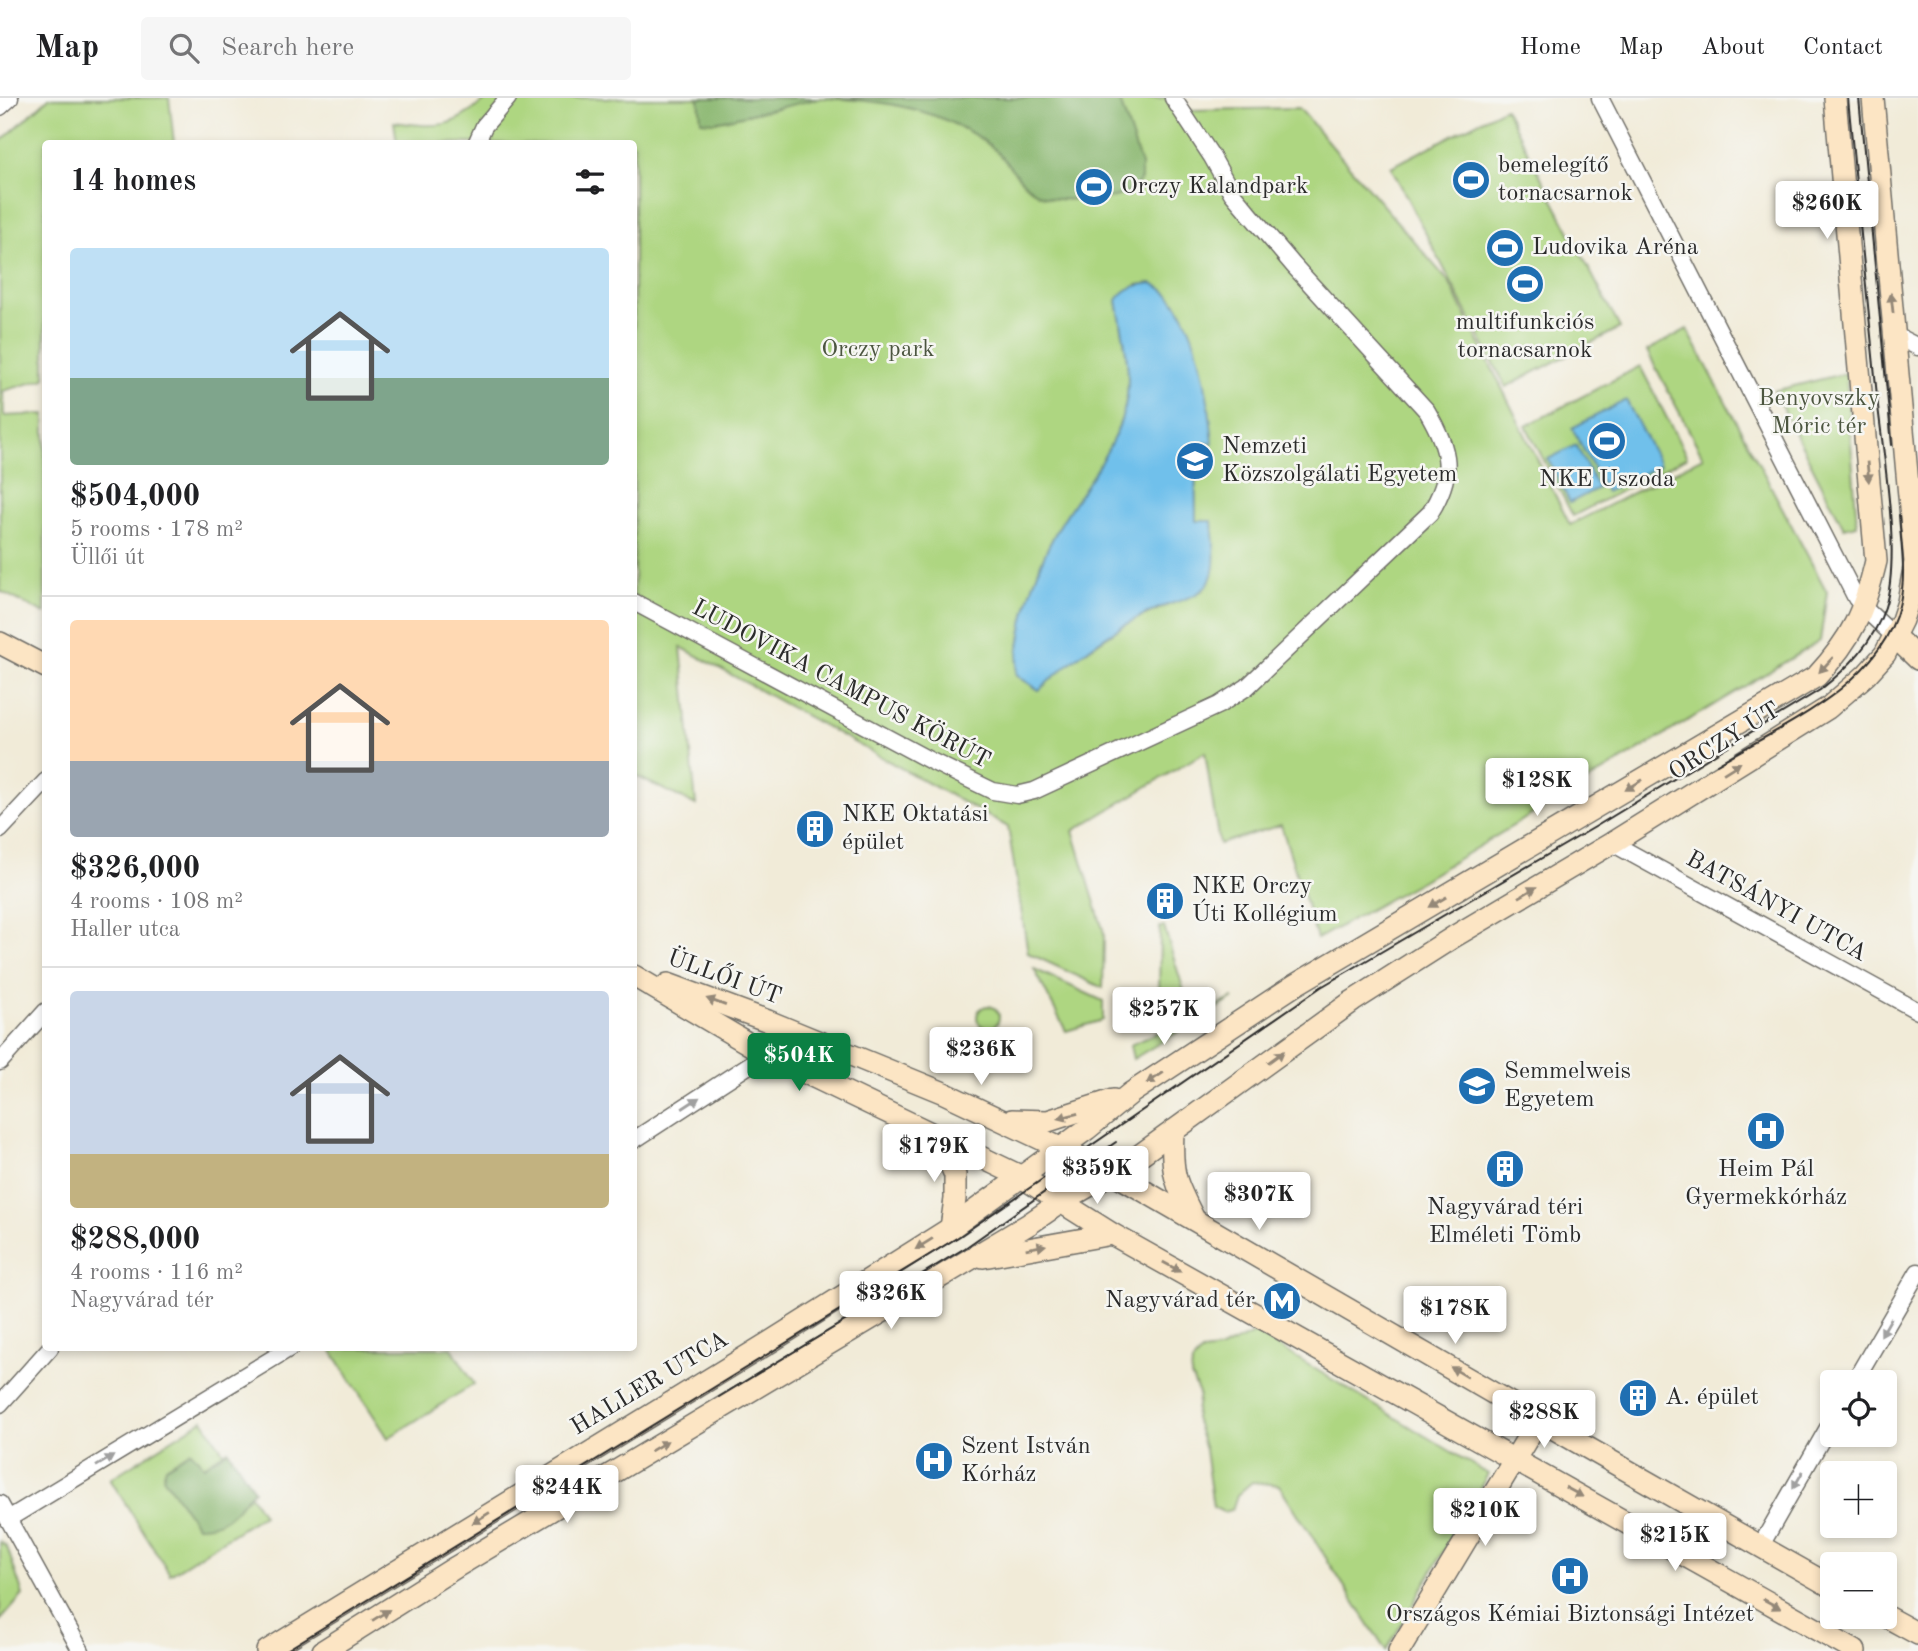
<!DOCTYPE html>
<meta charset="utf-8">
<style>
body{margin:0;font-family:"Old Standard TT",serif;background:#f6f6f6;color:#202124;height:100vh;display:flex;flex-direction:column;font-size:26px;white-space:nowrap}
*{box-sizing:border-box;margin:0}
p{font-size:23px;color:#757577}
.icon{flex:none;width:38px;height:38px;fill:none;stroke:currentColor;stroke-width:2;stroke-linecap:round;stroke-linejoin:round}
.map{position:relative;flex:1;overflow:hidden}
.side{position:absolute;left:42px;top:42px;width:595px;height:1211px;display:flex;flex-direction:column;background:#fff;border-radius:7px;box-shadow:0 4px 10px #0003}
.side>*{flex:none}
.tools{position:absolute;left:1820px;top:1272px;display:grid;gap:14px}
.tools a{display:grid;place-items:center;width:77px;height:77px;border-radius:7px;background:#fff;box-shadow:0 4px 10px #0003;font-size:35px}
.price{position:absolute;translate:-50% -60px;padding:0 16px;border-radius:7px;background:#fff;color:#222;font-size:23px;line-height:46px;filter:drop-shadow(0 2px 4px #0008)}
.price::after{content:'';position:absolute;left:50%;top:42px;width:21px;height:16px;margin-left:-10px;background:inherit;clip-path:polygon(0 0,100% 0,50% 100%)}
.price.current{background:#0b8043;color:#fff}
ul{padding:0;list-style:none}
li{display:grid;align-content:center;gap:14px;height:371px;padding:0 28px}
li+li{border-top:2px solid #e0e0e0}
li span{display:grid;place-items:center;height:217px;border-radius:7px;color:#555}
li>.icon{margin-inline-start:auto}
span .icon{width:126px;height:126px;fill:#fffc;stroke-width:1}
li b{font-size:30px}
h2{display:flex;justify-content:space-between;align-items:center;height:84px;padding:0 28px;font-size:30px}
header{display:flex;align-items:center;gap:42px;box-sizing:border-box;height:98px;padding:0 35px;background:#fff;border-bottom:2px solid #e0e0e0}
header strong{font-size:33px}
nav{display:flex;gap:38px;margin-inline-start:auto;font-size:24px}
.search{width:490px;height:63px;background:#f6f6f6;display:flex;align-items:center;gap:18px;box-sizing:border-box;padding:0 24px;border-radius:7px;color:#757577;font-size:26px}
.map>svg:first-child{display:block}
.green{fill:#aed681;stroke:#6c8056;stroke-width:2;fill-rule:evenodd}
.forest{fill:#8ab76f;stroke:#5a714d;stroke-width:2}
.water{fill:#6fc0eb;stroke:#4d768b;stroke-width:2}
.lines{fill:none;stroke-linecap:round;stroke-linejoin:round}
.street-casing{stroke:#706e68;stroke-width:19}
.secondary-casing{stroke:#706e68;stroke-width:24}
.street{stroke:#fff;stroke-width:16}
.secondary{stroke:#fce5c4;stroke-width:21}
.tram{stroke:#2b2b2b;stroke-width:2}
.oneway{fill:#948878}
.oneway2{fill:#a0a0a0}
.labels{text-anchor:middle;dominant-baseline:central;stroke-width:5;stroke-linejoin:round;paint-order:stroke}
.poi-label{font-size:24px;fill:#2b2b2b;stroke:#f6f6f2;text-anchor:start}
.park-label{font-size:24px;fill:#4c5640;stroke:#f6f6f2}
.street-label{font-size:24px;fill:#2b2b2b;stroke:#f6f6f2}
</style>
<header>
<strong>Map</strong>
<div class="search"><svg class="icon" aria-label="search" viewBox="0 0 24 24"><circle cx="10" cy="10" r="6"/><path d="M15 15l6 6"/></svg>Search here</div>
<nav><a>Home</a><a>Map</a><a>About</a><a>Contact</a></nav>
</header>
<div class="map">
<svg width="1918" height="1553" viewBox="0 0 1918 1553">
<rect width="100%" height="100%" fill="#f6f6f2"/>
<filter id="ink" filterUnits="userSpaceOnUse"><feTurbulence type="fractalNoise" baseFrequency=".0143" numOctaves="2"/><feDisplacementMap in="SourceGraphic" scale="14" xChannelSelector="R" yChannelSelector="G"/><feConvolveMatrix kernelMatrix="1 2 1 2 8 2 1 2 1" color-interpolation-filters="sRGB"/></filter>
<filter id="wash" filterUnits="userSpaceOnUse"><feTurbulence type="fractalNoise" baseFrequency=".00686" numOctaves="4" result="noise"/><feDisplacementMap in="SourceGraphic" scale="28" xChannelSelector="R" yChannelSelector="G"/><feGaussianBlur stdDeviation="1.57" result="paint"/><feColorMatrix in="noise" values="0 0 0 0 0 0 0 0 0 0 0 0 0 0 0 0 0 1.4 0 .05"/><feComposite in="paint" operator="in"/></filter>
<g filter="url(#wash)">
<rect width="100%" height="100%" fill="#f1ebd8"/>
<!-- green -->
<g class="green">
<path d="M 49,0 L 169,0 L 174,45 L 46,46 L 45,281 L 3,293 L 4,318 L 45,316 L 45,516 L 0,493 L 0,44 Z"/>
<path d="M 488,0 L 1180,0 L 1188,12 L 1299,10 L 1449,184 L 1570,427 L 1703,359 L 1647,253 L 1687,231 L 1827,494 L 1820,543 L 1423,782 L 1317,841 L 1281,727 L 1219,746 L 1205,654 L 1073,733 L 1104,835 L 1103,890 L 1028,855 L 1008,729 L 681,549 L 696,707 L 634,677 L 634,46 L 397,45 L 394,24 C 442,30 450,31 488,0 ZM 1151,185 C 1199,204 1204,301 1212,345 L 1195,345 L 1196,423 L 1212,423 L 1203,492 L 1129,524 L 1071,563 L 1039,592 L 1016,577 C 1020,526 1031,479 1056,434 C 1081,391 1120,348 1127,298 C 1131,267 1122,233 1117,203 L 1137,187 Z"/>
<path d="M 1505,10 L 1620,230 L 1506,289 L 1391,69 Z"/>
<path d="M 1640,268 L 1687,359 L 1573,418 L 1526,328 Z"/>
<path d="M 1846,275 L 1857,427 L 1844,430 L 1774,293 Z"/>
<path d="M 1160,829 L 1164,829 L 1184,893 L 1159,903 Z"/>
<path d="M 1034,871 L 1103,903 L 1103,922 L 1066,933 Z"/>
<path d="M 1234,900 L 1133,961 L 1130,947 Z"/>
<circle cx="988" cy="919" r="11"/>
<path d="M 1256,1235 L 1488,1376 L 1386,1553 L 1279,1387 L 1252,1384 L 1237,1397 L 1232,1412 L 1223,1414 L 1213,1409 L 1205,1352 L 1195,1320 L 1199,1296 L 1191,1278 L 1192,1265 L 1202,1254 L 1218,1252 Z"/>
<path d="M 330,1250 L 452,1250 L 474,1286 L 388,1340 Z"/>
<path d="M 203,1322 L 263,1417 L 170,1476 L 110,1381 Z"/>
<path d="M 0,1443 L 7,1449 L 23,1497 L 0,1523 Z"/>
</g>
<!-- forest -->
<g class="forest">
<path d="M 699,0 L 821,0 L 715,24 L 701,23 Z"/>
<path d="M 825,0 L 1119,0 L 1141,67 L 1141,81 C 1131,96 1117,100 1099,101 C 1085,101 1066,103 1051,100 C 1023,95 1011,65 992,49 C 983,42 971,34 960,29 C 919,7 871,2 825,0 Z"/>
<path d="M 228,1352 L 254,1392 C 235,1412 226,1429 197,1428 L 163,1379 L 166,1369 L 191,1353 L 204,1368 Z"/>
</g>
<!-- water -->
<g class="water">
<path d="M 1152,185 C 1198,204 1209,301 1213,345 L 1195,345 L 1196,423 L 1212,423 C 1213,441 1218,467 1210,482 C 1201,500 1176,503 1159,510 C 1113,529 1075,559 1039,592 L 1016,577 C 1020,526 1031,479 1056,434 C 1080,391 1120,348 1127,298 C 1131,267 1122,233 1117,202 C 1126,189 1136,187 1152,185 Z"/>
<path d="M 1626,302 L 1660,367 L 1606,394 L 1572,330 Z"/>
<path d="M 1576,347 L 1598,390 L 1570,405 L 1548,361 Z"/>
</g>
</g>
<g filter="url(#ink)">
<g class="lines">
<defs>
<g id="street">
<path d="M 1600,0 L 1856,500 L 1864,510 L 1894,538"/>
<path d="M 0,9 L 10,0"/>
<path d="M 476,46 L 484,28 L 508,0"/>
<path d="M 1896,238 L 1918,249"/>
<path d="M 634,504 L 929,662 L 993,693 L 1017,697 L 1034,693 L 1219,607 L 1247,589 L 1430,415 C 1455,375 1450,352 1427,313 L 1294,168 L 1232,95 L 1212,59 L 1173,0"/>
<path d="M 0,732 L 46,683"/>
<path d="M 1612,745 L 1918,913"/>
<path d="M 0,964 L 46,913"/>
<path d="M 634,1042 L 766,956"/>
<path d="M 1854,1284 L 1918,1174"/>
<path d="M 0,1306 L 50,1250"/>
<path d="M 0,1406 L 81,1553"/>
<path d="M 8,1421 L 290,1250"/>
<path d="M 1760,1449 L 1832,1323"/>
</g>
<g id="secondary">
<path d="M 1894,538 L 1918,561"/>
<path d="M 0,545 L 46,569"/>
<path d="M 634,878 L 766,956 L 1020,1078 L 1112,1136 L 1855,1553"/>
<path d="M 668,886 L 768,923 L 944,995 L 1113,1075 L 1572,1341 L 1832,1489"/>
<path d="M 1012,1022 L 1048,1023 L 1113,1002"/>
<path d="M 1173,1033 C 1171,1076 1175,1084 1194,1121"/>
<path d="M 939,1040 L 955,1077 L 955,1101 L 951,1130"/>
<path d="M 983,1159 L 1112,1136"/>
<path d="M 1885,1518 L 1918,1536"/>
<path d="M 267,1553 L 770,1244 L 951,1130 L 1087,1031 L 1131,995 L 1295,887 L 1817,578 C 1852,540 1864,514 1876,463 L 1835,0"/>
<path d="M 323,1553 L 456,1469 L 1029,1126 L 1061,1104 L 1129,1065 L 1353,903 L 1455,838 L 1612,745 L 1828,610 L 1866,577 L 1885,556 L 1902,522 L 1908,504 L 1915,464 L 1873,0"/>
<path d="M 1399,1553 L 1539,1321"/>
</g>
</defs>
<!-- street casing -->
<use href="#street" class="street-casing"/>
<!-- secondary casing -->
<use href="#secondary" class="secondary-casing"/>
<!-- street -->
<use href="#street" class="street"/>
<!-- secondary -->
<use href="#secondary" class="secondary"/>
<!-- tram -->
<g class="tram">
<path d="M 1859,0 L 1892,347"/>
<path d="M 1717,666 C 1782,628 1879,588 1899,508 C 1907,478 1901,447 1899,417"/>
<path d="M 719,1299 L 965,1150 L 1116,1044"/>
<path d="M 285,1553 L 960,1138 L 1321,889 L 1595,729 L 1820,592 C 1848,570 1874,544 1885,509 C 1901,459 1884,362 1878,308 C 1867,205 1858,103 1848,0"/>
</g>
</g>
<!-- one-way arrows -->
<defs><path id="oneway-solid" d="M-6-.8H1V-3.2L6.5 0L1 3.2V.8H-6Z" transform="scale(1.75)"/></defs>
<g class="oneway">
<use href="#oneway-solid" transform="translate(1892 205) rotate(-96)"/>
<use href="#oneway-solid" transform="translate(1868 374) rotate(85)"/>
<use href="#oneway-solid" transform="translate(1826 567) rotate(133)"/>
<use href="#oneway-solid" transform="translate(1732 670) rotate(-32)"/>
<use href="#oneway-solid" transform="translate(1634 687) rotate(149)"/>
<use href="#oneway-solid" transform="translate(1528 794) rotate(-31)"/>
<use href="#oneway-solid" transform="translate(1438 804) rotate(149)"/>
<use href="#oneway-solid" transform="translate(716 904) rotate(-160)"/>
<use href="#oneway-solid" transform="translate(1276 959) rotate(-36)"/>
<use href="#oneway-solid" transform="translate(1155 980) rotate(147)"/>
<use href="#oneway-solid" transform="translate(1068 1018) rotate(165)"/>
<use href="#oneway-solid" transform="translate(924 1146) rotate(148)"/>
<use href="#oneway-solid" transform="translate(1036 1149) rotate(-10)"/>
<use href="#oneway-solid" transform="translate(1172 1169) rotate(29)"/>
<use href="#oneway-solid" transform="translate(1459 1274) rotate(-149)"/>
<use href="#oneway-solid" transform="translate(659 1348) rotate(-31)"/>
<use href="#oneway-solid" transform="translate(1574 1394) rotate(29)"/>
<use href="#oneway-solid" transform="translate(481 1420) rotate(148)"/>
<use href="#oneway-solid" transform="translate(1772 1506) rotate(29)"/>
<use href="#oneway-solid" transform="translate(381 1517) rotate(-32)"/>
</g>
<g class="oneway2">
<use href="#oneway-solid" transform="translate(691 1005) rotate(-33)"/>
<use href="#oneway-solid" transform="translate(1886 1229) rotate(120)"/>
<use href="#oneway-solid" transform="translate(105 1363) rotate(-31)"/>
<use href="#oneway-solid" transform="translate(1798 1382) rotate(120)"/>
</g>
</g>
<!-- icons -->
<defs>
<symbol id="stadium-disc" viewBox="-11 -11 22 22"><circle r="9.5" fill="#1f6fb2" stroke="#f6f6f2"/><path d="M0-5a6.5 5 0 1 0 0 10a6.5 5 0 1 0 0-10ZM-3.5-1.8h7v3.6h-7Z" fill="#fff"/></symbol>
<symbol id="university-disc" viewBox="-11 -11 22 22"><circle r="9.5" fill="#1f6fb2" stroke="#f6f6f2"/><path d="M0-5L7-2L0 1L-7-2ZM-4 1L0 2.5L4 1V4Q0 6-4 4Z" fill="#fff"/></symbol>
<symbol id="building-disc" viewBox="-11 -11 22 22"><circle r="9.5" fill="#1f6fb2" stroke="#f6f6f2"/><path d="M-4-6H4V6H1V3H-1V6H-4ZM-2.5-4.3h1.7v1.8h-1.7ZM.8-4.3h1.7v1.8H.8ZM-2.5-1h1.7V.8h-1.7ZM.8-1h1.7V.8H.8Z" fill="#fff"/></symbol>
<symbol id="hospital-disc" viewBox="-11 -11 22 22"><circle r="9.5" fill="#1f6fb2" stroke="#f6f6f2"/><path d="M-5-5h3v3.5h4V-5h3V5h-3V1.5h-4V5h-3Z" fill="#fff"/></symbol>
<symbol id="metro-disc" viewBox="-11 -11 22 22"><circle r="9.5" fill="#1f6fb2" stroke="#f6f6f2"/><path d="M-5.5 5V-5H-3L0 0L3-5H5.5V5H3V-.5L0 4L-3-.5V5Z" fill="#fff"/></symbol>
</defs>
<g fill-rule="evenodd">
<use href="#stadium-disc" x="1449" y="60" width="44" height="44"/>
<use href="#stadium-disc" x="1072" y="67" width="44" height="44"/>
<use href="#stadium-disc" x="1483" y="128" width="44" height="44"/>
<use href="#stadium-disc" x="1503" y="164" width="44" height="44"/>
<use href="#stadium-disc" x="1585" y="321" width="44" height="44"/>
<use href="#university-disc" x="1173" y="341" width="44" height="44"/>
<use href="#building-disc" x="793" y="709" width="44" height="44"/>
<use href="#building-disc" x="1143" y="781" width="44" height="44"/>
<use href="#university-disc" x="1455" y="966" width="44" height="44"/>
<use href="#hospital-disc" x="1744" y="1011" width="44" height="44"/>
<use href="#building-disc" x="1483" y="1049" width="44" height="44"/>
<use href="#metro-disc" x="1260" y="1181" width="44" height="44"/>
<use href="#building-disc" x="1616" y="1278" width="44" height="44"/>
<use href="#hospital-disc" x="912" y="1341" width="44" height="44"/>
<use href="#hospital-disc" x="1548" y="1456" width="44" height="44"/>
</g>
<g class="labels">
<!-- poi labels -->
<g class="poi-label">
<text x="1498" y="68">bemelegítő<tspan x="1498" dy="28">tornacsarnok</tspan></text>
<text x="1121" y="89">Orczy Kalandpark</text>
<text x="1532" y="150">Ludovika Aréna</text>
<text x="1525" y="225" text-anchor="middle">multifunkciós<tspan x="1525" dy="28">tornacsarnok</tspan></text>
<text x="1222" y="349">Nemzeti<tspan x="1222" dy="28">Közszolgálati Egyetem</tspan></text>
<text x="1607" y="382" text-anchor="middle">NKE Uszoda</text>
<text x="842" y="717">NKE Oktatási<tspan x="842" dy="28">épület</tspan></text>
<text x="1192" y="789">NKE Orczy<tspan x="1192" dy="28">Úti Kollégium</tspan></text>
<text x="1504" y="974">Semmelweis<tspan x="1504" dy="28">Egyetem</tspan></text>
<text x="1766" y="1072" text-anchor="middle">Heim Pál<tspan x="1766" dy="28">Gyermekkórház</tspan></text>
<text x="1505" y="1110" text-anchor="middle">Nagyvárad téri<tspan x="1505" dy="28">Elméleti Tömb</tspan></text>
<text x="1255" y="1203" text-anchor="end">Nagyvárad tér</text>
<text x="1665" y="1300">A. épület</text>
<text x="961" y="1349">Szent István<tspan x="961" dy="28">Kórház</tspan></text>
<text x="1570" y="1517" text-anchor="middle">Országos Kémiai Biztonsági Intézet</text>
</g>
<!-- park labels -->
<g class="park-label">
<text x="878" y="252">Orczy park</text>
<text x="1819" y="301">Benyovszky<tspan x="1819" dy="28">Móric tér</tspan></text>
</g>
<!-- street labels -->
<g class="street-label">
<text transform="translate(841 587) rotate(28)">LUDOVIKA CAMPUS KÖRÚT</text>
<text transform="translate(1725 644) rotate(-32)">ORCZY ÚT</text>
<text transform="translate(1776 809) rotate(29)">BATSÁNYI UTCA</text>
<text transform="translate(724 880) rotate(20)">ÜLLŐI ÚT</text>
<text transform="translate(650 1286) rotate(-31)">HALLER UTCA</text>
</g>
</g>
</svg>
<div class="tools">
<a><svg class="icon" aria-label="locate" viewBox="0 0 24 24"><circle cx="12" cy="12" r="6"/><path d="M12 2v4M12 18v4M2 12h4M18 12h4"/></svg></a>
<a>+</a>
<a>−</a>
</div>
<b class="price" style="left:1827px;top:143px">$260K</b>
<b class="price" style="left:1537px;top:720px">$128K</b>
<b class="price" style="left:1164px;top:949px">$257K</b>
<b class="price" style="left:981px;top:989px">$236K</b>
<b class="price current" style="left:799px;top:995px">$504K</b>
<b class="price" style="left:934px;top:1086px">$179K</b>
<b class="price" style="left:1097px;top:1108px">$359K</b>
<b class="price" style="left:1259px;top:1134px">$307K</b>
<b class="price" style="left:891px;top:1233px">$326K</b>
<b class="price" style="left:1455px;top:1248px">$178K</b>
<b class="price" style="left:1544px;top:1352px">$288K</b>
<b class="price" style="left:567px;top:1427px">$244K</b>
<b class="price" style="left:1485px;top:1450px">$210K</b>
<b class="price" style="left:1675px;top:1475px">$215K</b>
<section class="side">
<h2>14 homes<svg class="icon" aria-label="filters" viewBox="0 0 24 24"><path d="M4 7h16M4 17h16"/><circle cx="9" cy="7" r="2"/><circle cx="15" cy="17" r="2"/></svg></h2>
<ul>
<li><span style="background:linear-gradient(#bfe0f5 60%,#7fa58c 0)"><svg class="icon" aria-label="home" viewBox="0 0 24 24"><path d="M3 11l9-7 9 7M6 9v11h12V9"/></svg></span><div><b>$504,000</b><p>5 rooms · 178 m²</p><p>Üllői út</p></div></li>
<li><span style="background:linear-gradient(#ffd9b3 65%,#9aa5b1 0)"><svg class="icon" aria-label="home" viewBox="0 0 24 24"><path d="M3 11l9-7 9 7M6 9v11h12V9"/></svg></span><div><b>$326,000</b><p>4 rooms · 108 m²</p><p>Haller utca</p></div></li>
<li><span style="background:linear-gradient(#c9d6e8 75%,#c2b280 0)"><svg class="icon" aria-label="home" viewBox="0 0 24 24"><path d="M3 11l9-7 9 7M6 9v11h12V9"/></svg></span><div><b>$288,000</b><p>4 rooms · 116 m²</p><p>Nagyvárad tér</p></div></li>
</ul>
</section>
</div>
